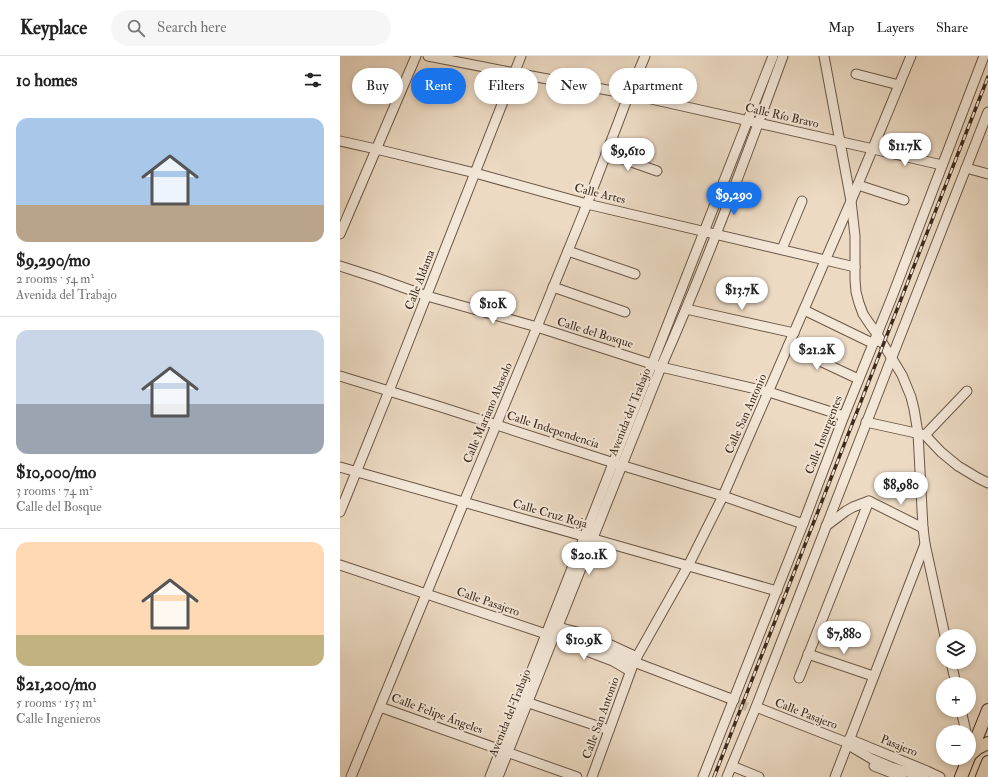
<!DOCTYPE html>
<meta charset="utf-8">
<style>
body{margin:0;font-family:"IM FELL Double Pica",serif;background:#f6f6f6;color:#222;height:100vh;display:flex;flex-direction:column;font-size:15px;white-space:nowrap}
*{box-sizing:border-box;margin:0}
p{font-size:13px;color:#767676}
.icon{flex:none;width:22px;height:22px;fill:none;stroke:currentColor;stroke-width:2;stroke-linecap:round;stroke-linejoin:round}
.map{position:relative;flex:1;overflow:hidden}
.panel{display:flex;flex-direction:column;background:#fff;width:340px}
.panel>*{flex:none}
.top-card{position:absolute;left:12px;top:12px;width:380px;height:36px;display:flex;gap:8px}
.fabs{position:absolute;left:596px;top:573px;display:grid;gap:8px}
.fabs a{display:grid;place-items:center;width:40px;height:40px;border-radius:50%;background:#fff;box-shadow:0 2px 6px #0003;font-size:20px}
.price{position:absolute;translate:-50% -34px;padding:0 9px;border-radius:14px;background:#fff;color:#222;font-size:13px;line-height:26px;filter:drop-shadow(0 1px 2px #0008)}
.price::after{content:'';position:absolute;left:50%;top:24px;width:12px;height:9px;margin-left:-6px;background:inherit;clip-path:polygon(0 0,100% 0,50% 100%)}
.price.on{background:#1a73e8;color:#fff}
ul{padding:0;list-style:none}
li{display:grid;align-content:center;gap:8px;height:212px;padding:0 16px}
li+li{border-top:1px solid #e0e0e0}
li span{display:grid;place-items:center;height:124px;border-radius:12px;color:#555}
li>.icon{margin-inline-start:auto}
span .icon{width:72px;height:72px;fill:#fffc;stroke-width:1}
li b{font-size:17px}
h2{display:flex;justify-content:space-between;align-items:center;height:48px;padding:0 16px;font-size:17px}
.tag{padding:0 14px;border-radius:18px;background:#fff;box-shadow:0 2px 6px #0003;font-size:14px;line-height:36px}
.tag.on{background:#1a73e8;color:#fff}
header{display:flex;align-items:center;gap:24px;box-sizing:border-box;height:56px;padding:0 20px;background:#fff;border-bottom:1px solid #e0e0e0}
header strong{font-size:19px}
nav{display:flex;gap:22px;margin-inline-start:auto;font-size:14px}
.search{width:280px;height:36px;background:#f6f6f6;display:flex;align-items:center;gap:10px;box-sizing:border-box;padding:0 14px;border-radius:22px;color:#767676;font-size:15px}
main{display:flex;flex:1;min-height:0}
.map>svg:first-child{display:block}
.lines{fill:none;stroke-linecap:round;stroke-linejoin:round}
.minor-tunnel{stroke:#c9b7a2;stroke-width:9;stroke-dasharray:9 4.5;stroke-linecap:butt}
.minor-casing{stroke:#6a5746;stroke-width:11}
.major-casing{stroke:#3e2b1d;stroke-width:14}
.minor{stroke:#f3e7d8;stroke-width:9}
.major{stroke:#ecdac3;stroke-width:12}
.rail-casing{stroke:#3e2b1d;stroke-width:3.5}
.rail{stroke:#f3e7d8;stroke-width:2;stroke-dasharray:6;stroke-linecap:butt}
.labels{text-anchor:middle;dominant-baseline:central;stroke-width:4;stroke-linejoin:round;paint-order:stroke}
.street-label{font-size:12px;fill:#3e2b1d;stroke:#f3e7d8}
</style>
<header>
<strong>Keyplace</strong>
<div class="search"><svg class="icon" aria-label="search" viewBox="0 0 24 24"><circle cx="10" cy="10" r="6"/><path d="M15 15l6 6"/></svg>Search here</div>
<nav><a>Map</a><a>Layers</a><a>Share</a></nav>
</header>
<main>
<section class="panel">
<h2>10 homes<svg class="icon" aria-label="filters" viewBox="0 0 24 24"><path d="M4 7h16M4 17h16"/><circle cx="9" cy="7" r="2"/><circle cx="15" cy="17" r="2"/></svg></h2>
<ul>
<li><span style="background:linear-gradient(#a9c7e8 70%,#b9a48a 0)"><svg class="icon" aria-label="home" viewBox="0 0 24 24"><path d="M3 11l9-7 9 7M6 9v11h12V9"/></svg></span><div><b>$9,290/mo</b><p>2 rooms · 54 m²</p><p>Avenida del Trabajo</p></div></li>
<li><span style="background:linear-gradient(#c9d6e8 60%,#9aa5b1 0)"><svg class="icon" aria-label="home" viewBox="0 0 24 24"><path d="M3 11l9-7 9 7M6 9v11h12V9"/></svg></span><div><b>$10,000/mo</b><p>3 rooms · 74 m²</p><p>Calle del Bosque</p></div></li>
<li><span style="background:linear-gradient(#ffd9b3 75%,#c2b280 0)"><svg class="icon" aria-label="home" viewBox="0 0 24 24"><path d="M3 11l9-7 9 7M6 9v11h12V9"/></svg></span><div><b>$21,200/mo</b><p>5 rooms · 153 m²</p><p>Calle Ingenieros</p></div></li>
</ul>
</section>
<div class="map">
<svg width="648" height="721" viewBox="0 0 648 721">
<rect width="100%" height="100%" fill="#ecdac3"/>
<filter id="stains"><feTurbulence type="fractalNoise" baseFrequency=".005" numOctaves="4"/><feColorMatrix values="0 0 0 0 .2 0 0 0 0 .09 0 0 0 0 .02 0 0 0 .5 -.17"/></filter>
<radialGradient id="worn" r=".72"><stop offset=".6" stop-color="#630" stop-opacity="0"/><stop offset="1" stop-color="#630" stop-opacity=".3"/></radialGradient>
<g class="lines">
<!-- minor-tunnel -->
<path class="minor-tunnel" d="M 386,643 L 421,656"/>
<defs>
<g id="minor">
<path d="M 88,0 L 175,17 L 289,38 L 533,93 L 602,109"/>
<path d="M 484,0 L 511,145 L 515,180 L 515,224 L 516,236 L 519,247 L 523,258 L 529,267 L 537,278 L 562,319 L 571,341 L 574,353 L 578,377 L 583,472 L 585,488 L 605,580"/>
<path d="M 516,18 L 559,29"/>
<path d="M 0,85 L 36,93 L 135,117 L 247,148 L 515,211"/>
<path d="M 266,97 L 317,115"/>
<path d="M 626,112 L 648,118"/>
<path d="M 518,129 L 564,144"/>
<path d="M 0,178 L 76,0"/>
<path d="M 442,193 L 462,145"/>
<path d="M 228,195 L 295,218"/>
<path d="M 0,210 L 37,222 L 87,240 L 197,271 L 321,311 L 429,336 L 504,360"/>
<path d="M 213,231 L 285,256"/>
<path d="M 346,253 L 454,277"/>
<path d="M 464,254 L 530,286 L 540,285"/>
<path d="M 448,290 L 514,321"/>
<path d="M 0,320 L 101,351 L 274,407 L 383,440 L 463,468"/>
<path d="M 526,366 L 585,379 L 601,396 L 618,410 L 638,422 L 648,427"/>
<path d="M 585,379 L 627,335"/>
<path d="M 0,411 L 437,535"/>
<path d="M 0,456 L 49,335 L 181,0"/>
<path d="M 486,470 L 506,455 L 513,451 L 529,445 L 583,472"/>
<path d="M 0,509 L 206,578 C 234,582 262,594 288,605"/>
<path d="M 214,570 L 241,577 L 260,584 L 297,601"/>
<path d="M 244,594 L 273,605 L 290,615"/>
<path d="M 468,598 L 533,620"/>
<path d="M 294,606 L 394,644"/>
<path d="M 611,606 L 616,628"/>
<path d="M 459,622 L 529,445"/>
<path d="M 183,645 L 269,674"/>
<path d="M 40,651 L 237,721"/>
<path d="M 416,651 L 508,687"/>
<path d="M 621,654 L 626,676"/>
<path d="M 509,683 L 587,715 L 600,721"/>
<path d="M 510,690 L 532,703 L 551,711 L 584,721"/>
<path d="M 392,710 L 419,721"/>
<path d="M 534,710 L 562,721"/>
<path d="M 11,721 L 124,446 L 197,271 L 247,148 L 289,38 L 305,0"/>
<path d="M 150,721 L 433,0"/>
<path d="M 158,721 L 321,311 C 366,209 405,104 443,0"/>
<path d="M 252,721 L 294,606 L 348,510 L 383,440 L 511,145 L 571,0"/>
<path d="M 363,721 L 463,468 L 504,360 L 552,241 L 644,0"/>
<path d="M 387,721 L 416,651 L 552,301 L 648,56"/>
<path d="M 495,721 L 585,488"/>
</g>
<g id="major">
<path d="M 631,698 L 638,692 L 648,687"/>
<path d="M 621,721 L 648,654"/>
<path d="M 642,721 L 648,706"/>
</g>
</defs>
<!-- minor casing -->
<use href="#minor" class="minor-casing"/>
<!-- major casing -->
<use href="#major" class="major-casing"/>
<!-- minor -->
<use href="#minor" class="minor"/>
<!-- major -->
<use href="#major" class="major"/>
<defs>
<path id="rail" d="M 374,721 L 648,21"/>
</defs>
<!-- rail casing -->
<use href="#rail" class="rail-casing"/>
<!-- rail -->
<use href="#rail" class="rail"/>
</g>
<g class="labels">
<!-- street labels -->
<g class="street-label">
<text transform="translate(442 60) rotate(13)">Calle Río Bravo</text>
<text transform="translate(260 138) rotate(14)">Calle Artes</text>
<text transform="translate(80 224) rotate(-69)">Calle Aldama</text>
<text transform="translate(255 277) rotate(17)">Calle del Bosque</text>
<text transform="translate(290 356) rotate(-68)">Avenida del Trabajo</text>
<text transform="translate(148 357) rotate(-67)">Calle Mariano Abasolo</text>
<text transform="translate(406 358) rotate(-66)">Calle San Antonio</text>
<text transform="translate(213 374) rotate(18)">Calle Independencia</text>
<text transform="translate(484 379) rotate(-69)">Calle Insurgentes</text>
<text transform="translate(210 458) rotate(16)">Calle Cruz Roja</text>
<text transform="translate(148 546) rotate(19)">Calle Pasajero</text>
<text transform="translate(170 657) rotate(-68)">Avenida del Trabajo</text>
<text transform="translate(97 658) rotate(20)">Calle Felipe Ángeles</text>
<text transform="translate(466 658) rotate(21)">Calle Pasajero</text>
<text transform="translate(261 662) rotate(-70)">Calle San Antonio</text>
<text transform="translate(559 690) rotate(22)">Pasajero</text>
</g>
</g>
<rect width="100%" height="100%" filter="url(#stains)"/>
<rect width="100%" height="100%" fill="url(#worn)"/>
</svg>
<div class="fabs">
<a><svg class="icon" aria-label="layers" viewBox="0 0 24 24"><path d="M12 4l9 5-9 5-9-5zM3 14l9 5 9-5"/></svg></a>
<a>+</a>
<a>−</a>
</div>
<b class="price" style="left:565px;top:111px">$11.7K</b>
<b class="price" style="left:288px;top:116px">$9,610</b>
<b class="price on" style="left:394px;top:160px">$9,290</b>
<b class="price" style="left:402px;top:255px">$13.7K</b>
<b class="price" style="left:153px;top:269px">$10K</b>
<b class="price" style="left:477px;top:315px">$21.2K</b>
<b class="price" style="left:561px;top:450px">$8,980</b>
<b class="price" style="left:249px;top:520px">$20.1K</b>
<b class="price" style="left:504px;top:599px">$7,880</b>
<b class="price" style="left:244px;top:605px">$10.9K</b>
<div class="top-card">
<a class="tag">Buy</a>
<a class="tag on">Rent</a>
<a class="tag">Filters</a>
<a class="tag">New</a>
<a class="tag">Apartment</a>
</div>
</div>
</main>
